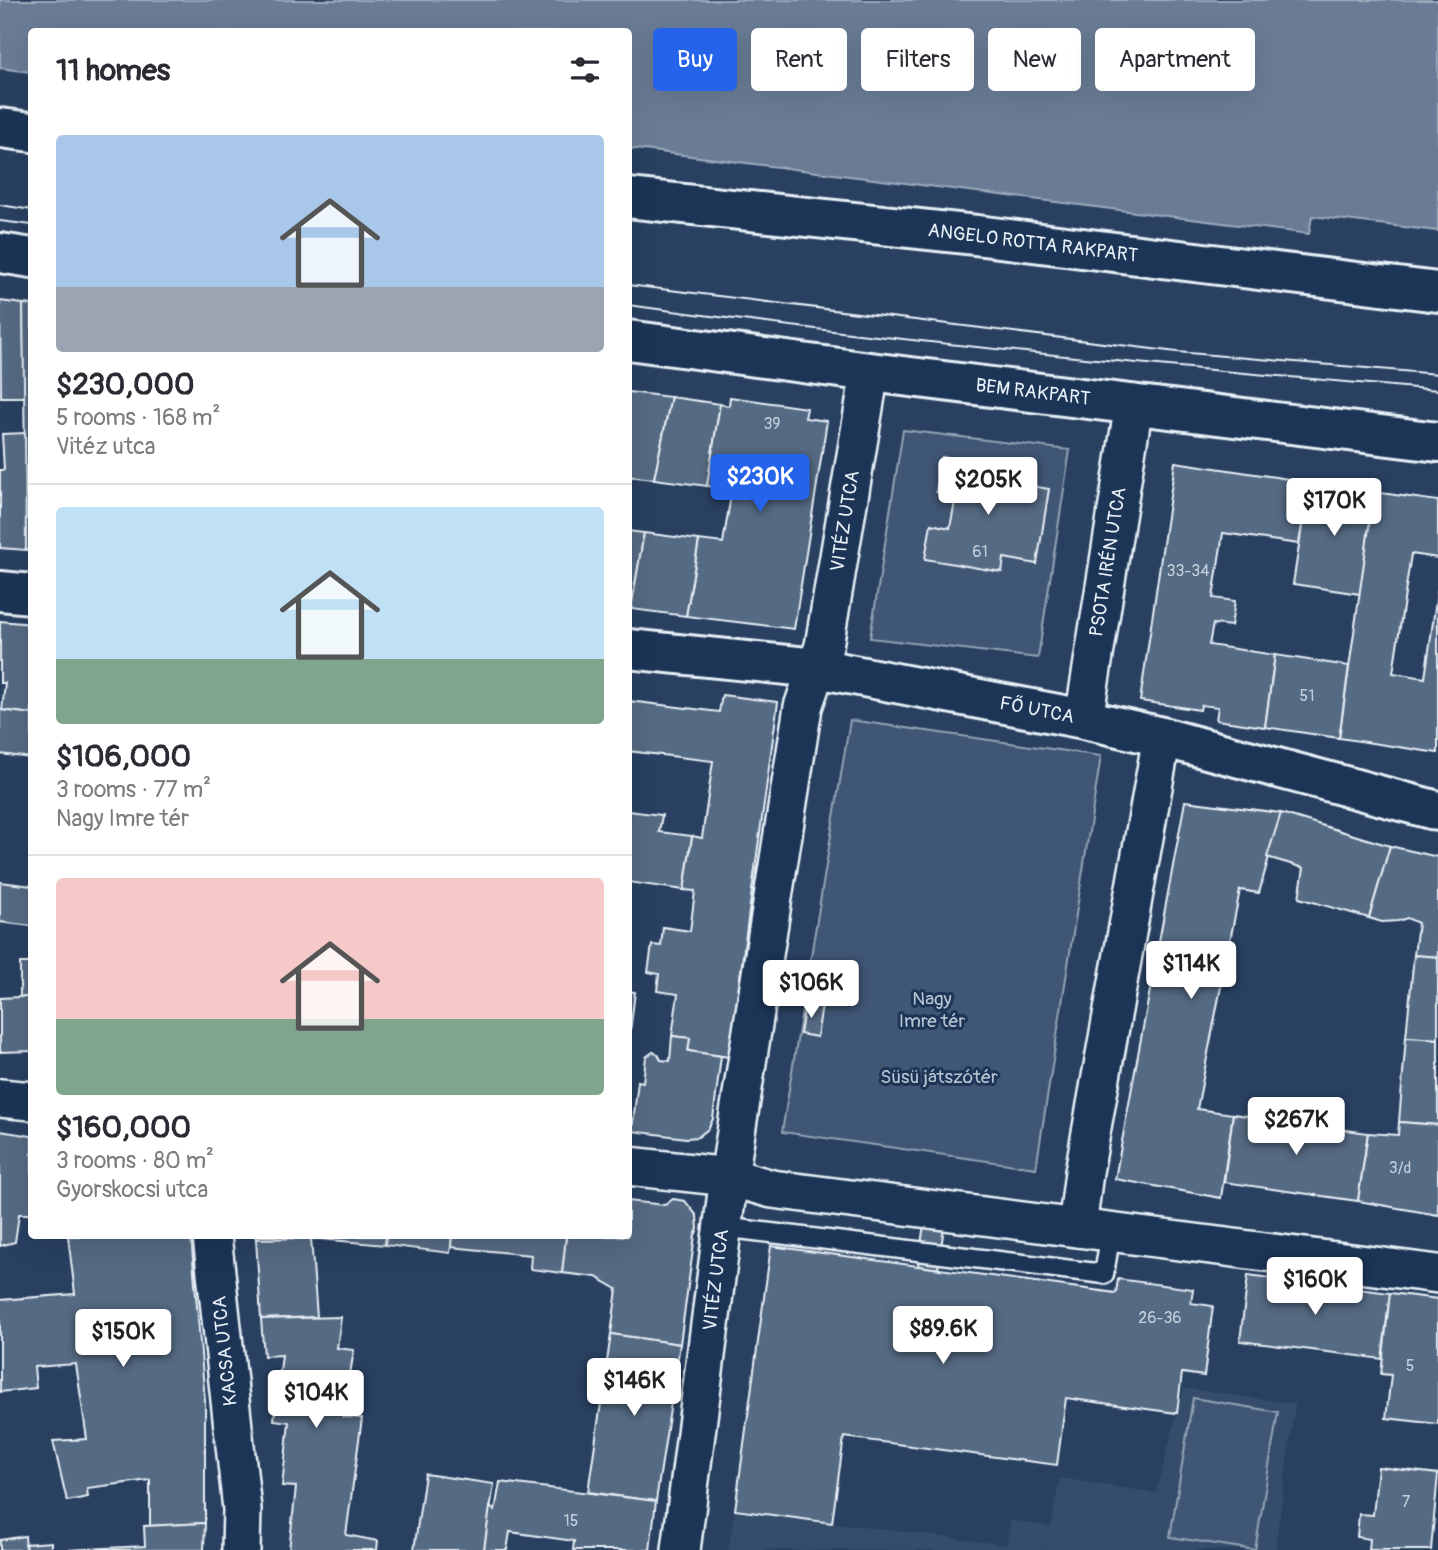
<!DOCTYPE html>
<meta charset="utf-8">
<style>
body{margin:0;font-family:Pangolin,sans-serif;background:#f2f2f3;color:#2b2b33;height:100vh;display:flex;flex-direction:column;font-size:26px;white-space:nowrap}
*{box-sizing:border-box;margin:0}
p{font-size:23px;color:#7c7c81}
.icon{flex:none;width:38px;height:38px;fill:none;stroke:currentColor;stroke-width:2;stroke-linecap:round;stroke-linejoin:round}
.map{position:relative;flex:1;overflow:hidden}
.side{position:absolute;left:28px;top:28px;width:604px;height:1211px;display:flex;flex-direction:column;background:#fff;border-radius:7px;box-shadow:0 7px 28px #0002}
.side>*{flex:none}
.guide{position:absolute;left:653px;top:28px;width:665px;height:63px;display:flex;gap:14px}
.price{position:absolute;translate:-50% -60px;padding:0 16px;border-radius:7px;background:#fff;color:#222;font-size:23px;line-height:46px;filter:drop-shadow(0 2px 4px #0008)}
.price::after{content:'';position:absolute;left:50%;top:42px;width:21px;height:16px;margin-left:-10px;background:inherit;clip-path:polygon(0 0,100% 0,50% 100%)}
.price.selected{background:#2563eb;color:#fff}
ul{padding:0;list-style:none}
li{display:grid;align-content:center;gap:14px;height:371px;padding:0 28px}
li+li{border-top:2px solid #e1e1e2}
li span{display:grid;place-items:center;height:217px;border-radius:7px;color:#555}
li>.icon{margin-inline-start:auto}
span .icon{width:126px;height:126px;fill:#fffc;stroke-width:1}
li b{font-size:30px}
h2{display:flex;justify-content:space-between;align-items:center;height:84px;padding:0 28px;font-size:30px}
.chip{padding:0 24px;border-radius:7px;background:#fff;box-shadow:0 7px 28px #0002;font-size:24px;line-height:63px}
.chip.selected{background:#2563eb;color:#fff}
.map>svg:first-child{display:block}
.built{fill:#364d6b}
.green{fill:#415774;stroke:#94a4b6;stroke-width:2}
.water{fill:#6b7c95;stroke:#9dabbd;stroke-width:2}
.building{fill:#556a83;stroke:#e8f1f8;stroke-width:2}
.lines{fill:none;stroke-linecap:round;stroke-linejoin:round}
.service-casing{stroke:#e8f1f8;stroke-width:23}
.minor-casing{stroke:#e8f1f8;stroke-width:42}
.tertiary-casing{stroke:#e8f1f8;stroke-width:44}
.secondary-casing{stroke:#e8f1f8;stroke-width:44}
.service{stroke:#1d3557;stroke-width:18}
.minor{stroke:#1d3557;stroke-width:37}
.tertiary{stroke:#1d3557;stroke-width:38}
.secondary{stroke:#1d3557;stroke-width:38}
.tram{stroke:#e8f1f8;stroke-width:2}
.labels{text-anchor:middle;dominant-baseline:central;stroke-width:6;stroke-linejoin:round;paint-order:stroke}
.number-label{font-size:16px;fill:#c3cfdb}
.street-label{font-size:19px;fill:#e8f1f8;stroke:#1d3557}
.park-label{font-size:19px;fill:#b6c3d0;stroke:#1d3557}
</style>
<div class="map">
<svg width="1438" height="1550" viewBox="0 0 1438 1550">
<rect width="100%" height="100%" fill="#294061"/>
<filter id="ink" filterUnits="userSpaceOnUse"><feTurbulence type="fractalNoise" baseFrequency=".0143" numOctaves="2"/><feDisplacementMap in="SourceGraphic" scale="14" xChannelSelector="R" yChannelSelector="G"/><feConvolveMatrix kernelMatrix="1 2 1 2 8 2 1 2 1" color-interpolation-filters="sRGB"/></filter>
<g filter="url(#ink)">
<!-- built -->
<path class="built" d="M 1184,1388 L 1295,1404 L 1275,1550 L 728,1550 L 735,1510 L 1006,1545 L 1011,1520 L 1051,1527 L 1060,1478 L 1156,1493 Z"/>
<!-- green -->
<g class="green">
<path d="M 903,430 L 1070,450 L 1038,658 L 870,638 Z"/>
<path d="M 850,720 L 1101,756 L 1036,1168 L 782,1132 Z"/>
<path d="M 1193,1398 L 1278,1412 L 1255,1550 L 1170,1537 Z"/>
</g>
<!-- water -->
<path class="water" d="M 0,0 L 1438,0 L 1438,231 L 1312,216 L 1309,234 L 628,148 L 628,32 L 32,32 L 31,72 L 0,68 Z"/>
<!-- building -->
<g class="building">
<path d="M 0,301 L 23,304 L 25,397 L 1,397 Z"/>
<path d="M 23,304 L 32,305 L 32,551 L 26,550 Z"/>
<path d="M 628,392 L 671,397 L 654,479 L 628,476 Z"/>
<path d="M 671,397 L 720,404 L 707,486 L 654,479 Z"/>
<path d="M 730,397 L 807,408 L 805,418 L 827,421 L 794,629 L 686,616 L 699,540 L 723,543 L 732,489 L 707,486 L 720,404 L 729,406 Z"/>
<path d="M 25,433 L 26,550 L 0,548 L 0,470 L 4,470 L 2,434 Z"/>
<path d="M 942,457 L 1016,470 L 1014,483 L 1049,489 L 1037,564 L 1004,558 L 1002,572 L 925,559 L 931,524 L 950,528 L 956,496 L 936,492 Z"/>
<path d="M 1175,462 L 1309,482 L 1299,544 L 1223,533 L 1213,598 L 1235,601 L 1231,626 L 1213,624 L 1209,645 L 1275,655 L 1265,727 L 1216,720 L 1218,707 L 1201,705 L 1200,710 L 1140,701 Z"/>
<path d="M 1309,482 L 1374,492 L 1360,594 L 1293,584 Z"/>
<path d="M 1374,492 L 1438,501 L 1438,558 L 1411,554 L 1393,673 L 1425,678 L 1438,587 L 1438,753 L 1339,738 Z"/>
<path d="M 628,531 L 644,533 L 631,609 L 628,609 Z"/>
<path d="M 644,533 L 699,540 L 686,616 L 631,609 Z"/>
<path d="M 0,621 L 32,624 L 32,714 L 2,710 L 5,683 L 0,683 Z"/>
<path d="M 1275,655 L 1349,666 L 1339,738 L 1265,727 Z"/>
<path d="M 722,695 L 778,702 L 729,1057 L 688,1051 L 690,1038 L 672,1036 L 678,994 L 657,991 L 659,974 L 648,972 L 652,945 L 661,946 L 663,927 L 690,931 L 695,891 L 684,890 L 692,836 L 702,838 L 713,761 L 628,751 L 628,701 L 719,712 Z"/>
<path d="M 0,710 L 32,714 L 32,758 L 0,754 Z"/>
<path d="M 1185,801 L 1281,813 L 1259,893 L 1240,890 L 1197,1109 L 1233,1114 L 1221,1198 L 1115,1179 Z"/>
<path d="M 628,811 L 662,815 L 659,832 L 692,836 L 684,890 L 628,882 Z"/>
<path d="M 1281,813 L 1390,846 L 1369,918 L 1299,898 L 1304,868 L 1267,857 Z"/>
<path d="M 1390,846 L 1438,857 L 1438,957 L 1414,955 L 1418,923 L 1407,918 L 1398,921 L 1382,922 L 1369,918 Z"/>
<path d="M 0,882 L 32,886 L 32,926 L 0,922 Z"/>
<path d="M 1414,955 L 1438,957 L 1438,1039 L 1406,1037 Z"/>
<rect x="20" y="963" width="12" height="34"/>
<path d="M 628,991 L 635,992 L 628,1048 Z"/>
<path d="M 20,997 L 32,997 L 32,1051 L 0,1052 L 0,998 Z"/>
<path d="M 805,1004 L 822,1005 L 817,1037 L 800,1034 Z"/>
<path d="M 672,1036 L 690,1038 L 688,1051 L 721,1056 L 713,1119 L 708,1129 L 698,1137 L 686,1138 L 632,1131 L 638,1081 L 643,1082 L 646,1057 L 653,1052 L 658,1054 L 661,1060 L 670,1061 Z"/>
<path d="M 1406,1037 L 1438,1039 L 1438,1125 L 1399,1122 Z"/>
<path d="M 1233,1114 L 1368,1133 L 1358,1201 L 1224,1182 Z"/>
<path d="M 1399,1122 L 1438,1125 L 1438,1215 L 1358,1201 L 1368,1133 L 1398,1135 Z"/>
<path d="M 0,1131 L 32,1136 L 32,1214 L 19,1214 L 15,1242 L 0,1246 Z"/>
<path d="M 673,1199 L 685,1201 L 697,1216 L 698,1229 L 695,1235 L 680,1344 L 611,1334 L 617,1289 L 596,1277 L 562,1273 L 566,1236 L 628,1236 L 628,1201 L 665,1205 Z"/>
<path d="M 924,1224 L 944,1227 L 938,1269 L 918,1266 Z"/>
<path d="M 68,1236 L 191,1236 L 205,1401 L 205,1523 L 150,1526 L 150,1480 L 87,1488 L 88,1497 L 67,1501 L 53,1441 L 87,1439 L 76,1364 L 34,1367 L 36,1388 L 0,1392 L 0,1300 L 75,1294 Z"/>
<path d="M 255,1236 L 321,1236 L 321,1239 L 256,1239 Z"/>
<path d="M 321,1236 L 386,1236 L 385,1245 L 321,1239 Z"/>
<path d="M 386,1236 L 452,1236 L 450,1253 L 385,1245 Z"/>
<path d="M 452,1236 L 566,1236 L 562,1273 L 530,1269 L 531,1255 L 451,1247 Z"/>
<path d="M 311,1238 L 317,1317 L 261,1319 L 256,1239 Z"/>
<path d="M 771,1246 L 1116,1293 L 1118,1279 L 1193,1289 L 1191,1303 L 1213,1306 L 1204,1376 L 1182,1373 L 1177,1413 L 1066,1398 L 1057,1465 L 844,1437 L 832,1523 L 735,1510 Z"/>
<path d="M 1248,1275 L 1390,1293 L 1382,1359 L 1240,1341 Z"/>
<path d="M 1390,1293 L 1438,1299 L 1438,1424 L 1386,1418 L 1391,1375 L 1381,1374 Z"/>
<path d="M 341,1317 L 337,1348 L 354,1350 L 343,1417 L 362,1418 L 346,1535 L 378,1541 L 377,1550 L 289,1550 L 296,1487 L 282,1486 L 289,1422 L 274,1420 L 282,1355 L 264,1356 L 261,1319 Z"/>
<path d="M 611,1334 L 680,1344 L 656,1501 L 588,1492 Z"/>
<path d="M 1378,1467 L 1438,1474 L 1431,1550 L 1369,1550 L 1370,1539 L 1357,1537 L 1359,1514 L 1373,1515 Z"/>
<path d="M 425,1474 L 494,1484 L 484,1550 L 414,1550 Z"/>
<path d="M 500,1482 L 656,1501 L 650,1550 L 573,1550 L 574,1541 L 510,1532 L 507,1550 L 484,1550 L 490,1507 L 495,1511 Z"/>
<path d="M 205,1523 L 204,1550 L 67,1550 L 145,1546 L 144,1526 Z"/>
<path d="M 25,1536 L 26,1550 L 0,1550 L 0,1540 Z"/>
<path d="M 51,1542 L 51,1550 L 26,1550 L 25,1544 Z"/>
</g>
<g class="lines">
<defs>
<path id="service" d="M 722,1227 L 1104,1274 L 1111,1232"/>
<g id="minor">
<path d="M 1084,719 L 1134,404"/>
<path d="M 0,1098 L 32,1101"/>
<path d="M 628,1166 L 729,1177 L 772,1189 L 1438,1274"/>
<path d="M 1077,1228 L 1084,1172 L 1162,737"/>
<path d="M 212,1236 L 242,1509 L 241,1550"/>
<path d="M 681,1550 L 729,1177 L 803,707 L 824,646 L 870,372"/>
</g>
<g id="tertiary">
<path d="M 0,253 L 32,258"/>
<path d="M 628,340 L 870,372 L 1438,442"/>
<path d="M 0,591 L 32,594"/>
<path d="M 628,649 L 817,668 L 1084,719 L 1162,737 L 1438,811"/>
</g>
<g id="secondary">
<path d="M 0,128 L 32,132"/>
<path d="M 628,198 L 976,235 L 1438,292"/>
</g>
</defs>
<!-- service casing -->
<use href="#service" class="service-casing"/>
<!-- minor casing -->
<use href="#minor" class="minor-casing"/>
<!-- tertiary casing -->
<use href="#tertiary" class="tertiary-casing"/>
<!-- secondary casing -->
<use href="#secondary" class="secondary-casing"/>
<!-- service -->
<use href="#service" class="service"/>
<!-- minor -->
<use href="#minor" class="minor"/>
<!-- tertiary -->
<use href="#tertiary" class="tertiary"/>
<!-- secondary -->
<use href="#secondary" class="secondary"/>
<!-- tram -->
<g class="tram">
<path d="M 0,205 L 32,210"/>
<path d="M 0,221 L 32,225"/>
<path d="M 628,285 L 1177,352 L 1438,374"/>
<path d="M 628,305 C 897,342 1168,367 1438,390"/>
</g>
</g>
</g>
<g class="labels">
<!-- number labels -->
<g class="number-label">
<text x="772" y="424">39</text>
<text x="980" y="552">61</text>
<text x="1188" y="571">33-34</text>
<text x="1307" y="696">51</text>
<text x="1400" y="1168">3/d</text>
<text x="1160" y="1318">26-36</text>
<text x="1410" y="1366">5</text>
<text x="1406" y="1502">7</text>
<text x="571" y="1521">15</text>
</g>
<!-- street labels -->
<g class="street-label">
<text transform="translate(1033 243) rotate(7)">ANGELO ROTTA RAKPART</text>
<text transform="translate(1033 392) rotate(7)">BEM RAKPART</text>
<text transform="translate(845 521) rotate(-81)">VITÉZ UTCA</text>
<text transform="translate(1108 562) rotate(-81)">PSOTA IRÉN UTCA</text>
<text transform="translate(1037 710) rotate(11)">FŐ UTCA</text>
<text transform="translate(716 1280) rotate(-83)">VITÉZ UTCA</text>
<text transform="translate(225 1351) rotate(-96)">KACSA UTCA</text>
</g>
<!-- park labels -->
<g class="park-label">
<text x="932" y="999">Nagy<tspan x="932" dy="22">Imre tér</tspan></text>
<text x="939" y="1077">Süsü játszótér</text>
</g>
</g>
</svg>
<b class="price selected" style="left:760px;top:514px">$230K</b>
<b class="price" style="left:988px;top:517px">$205K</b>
<b class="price" style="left:1334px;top:538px">$170K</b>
<b class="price" style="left:1191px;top:1001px">$114K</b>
<b class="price" style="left:811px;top:1020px">$106K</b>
<b class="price" style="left:1296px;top:1157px">$267K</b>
<b class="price" style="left:1315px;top:1317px">$160K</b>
<b class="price" style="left:943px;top:1366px">$89.6K</b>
<b class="price" style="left:123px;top:1369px">$150K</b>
<b class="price" style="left:634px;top:1418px">$146K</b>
<b class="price" style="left:316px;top:1430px">$104K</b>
<div class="guide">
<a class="chip selected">Buy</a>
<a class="chip">Rent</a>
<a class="chip">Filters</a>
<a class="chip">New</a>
<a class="chip">Apartment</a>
</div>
<section class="side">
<h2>11 homes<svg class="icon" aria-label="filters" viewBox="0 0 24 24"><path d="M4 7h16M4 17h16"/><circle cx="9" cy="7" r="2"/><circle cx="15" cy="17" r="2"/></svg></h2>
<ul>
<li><span style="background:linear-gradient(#a9c7e8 70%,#9aa5b1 0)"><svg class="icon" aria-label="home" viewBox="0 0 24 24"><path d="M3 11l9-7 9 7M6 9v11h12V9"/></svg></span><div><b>$230,000</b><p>5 rooms · 168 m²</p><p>Vitéz utca</p></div></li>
<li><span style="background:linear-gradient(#bfe0f5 70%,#7fa58c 0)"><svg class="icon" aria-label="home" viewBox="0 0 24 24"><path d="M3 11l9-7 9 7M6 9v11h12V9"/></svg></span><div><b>$106,000</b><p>3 rooms · 77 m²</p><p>Nagy Imre tér</p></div></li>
<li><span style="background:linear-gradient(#f6c9c9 65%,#7fa58c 0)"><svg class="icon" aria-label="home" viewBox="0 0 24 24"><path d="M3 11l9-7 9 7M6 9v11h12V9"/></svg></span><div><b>$160,000</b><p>3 rooms · 80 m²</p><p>Gyorskocsi utca</p></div></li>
</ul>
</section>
</div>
